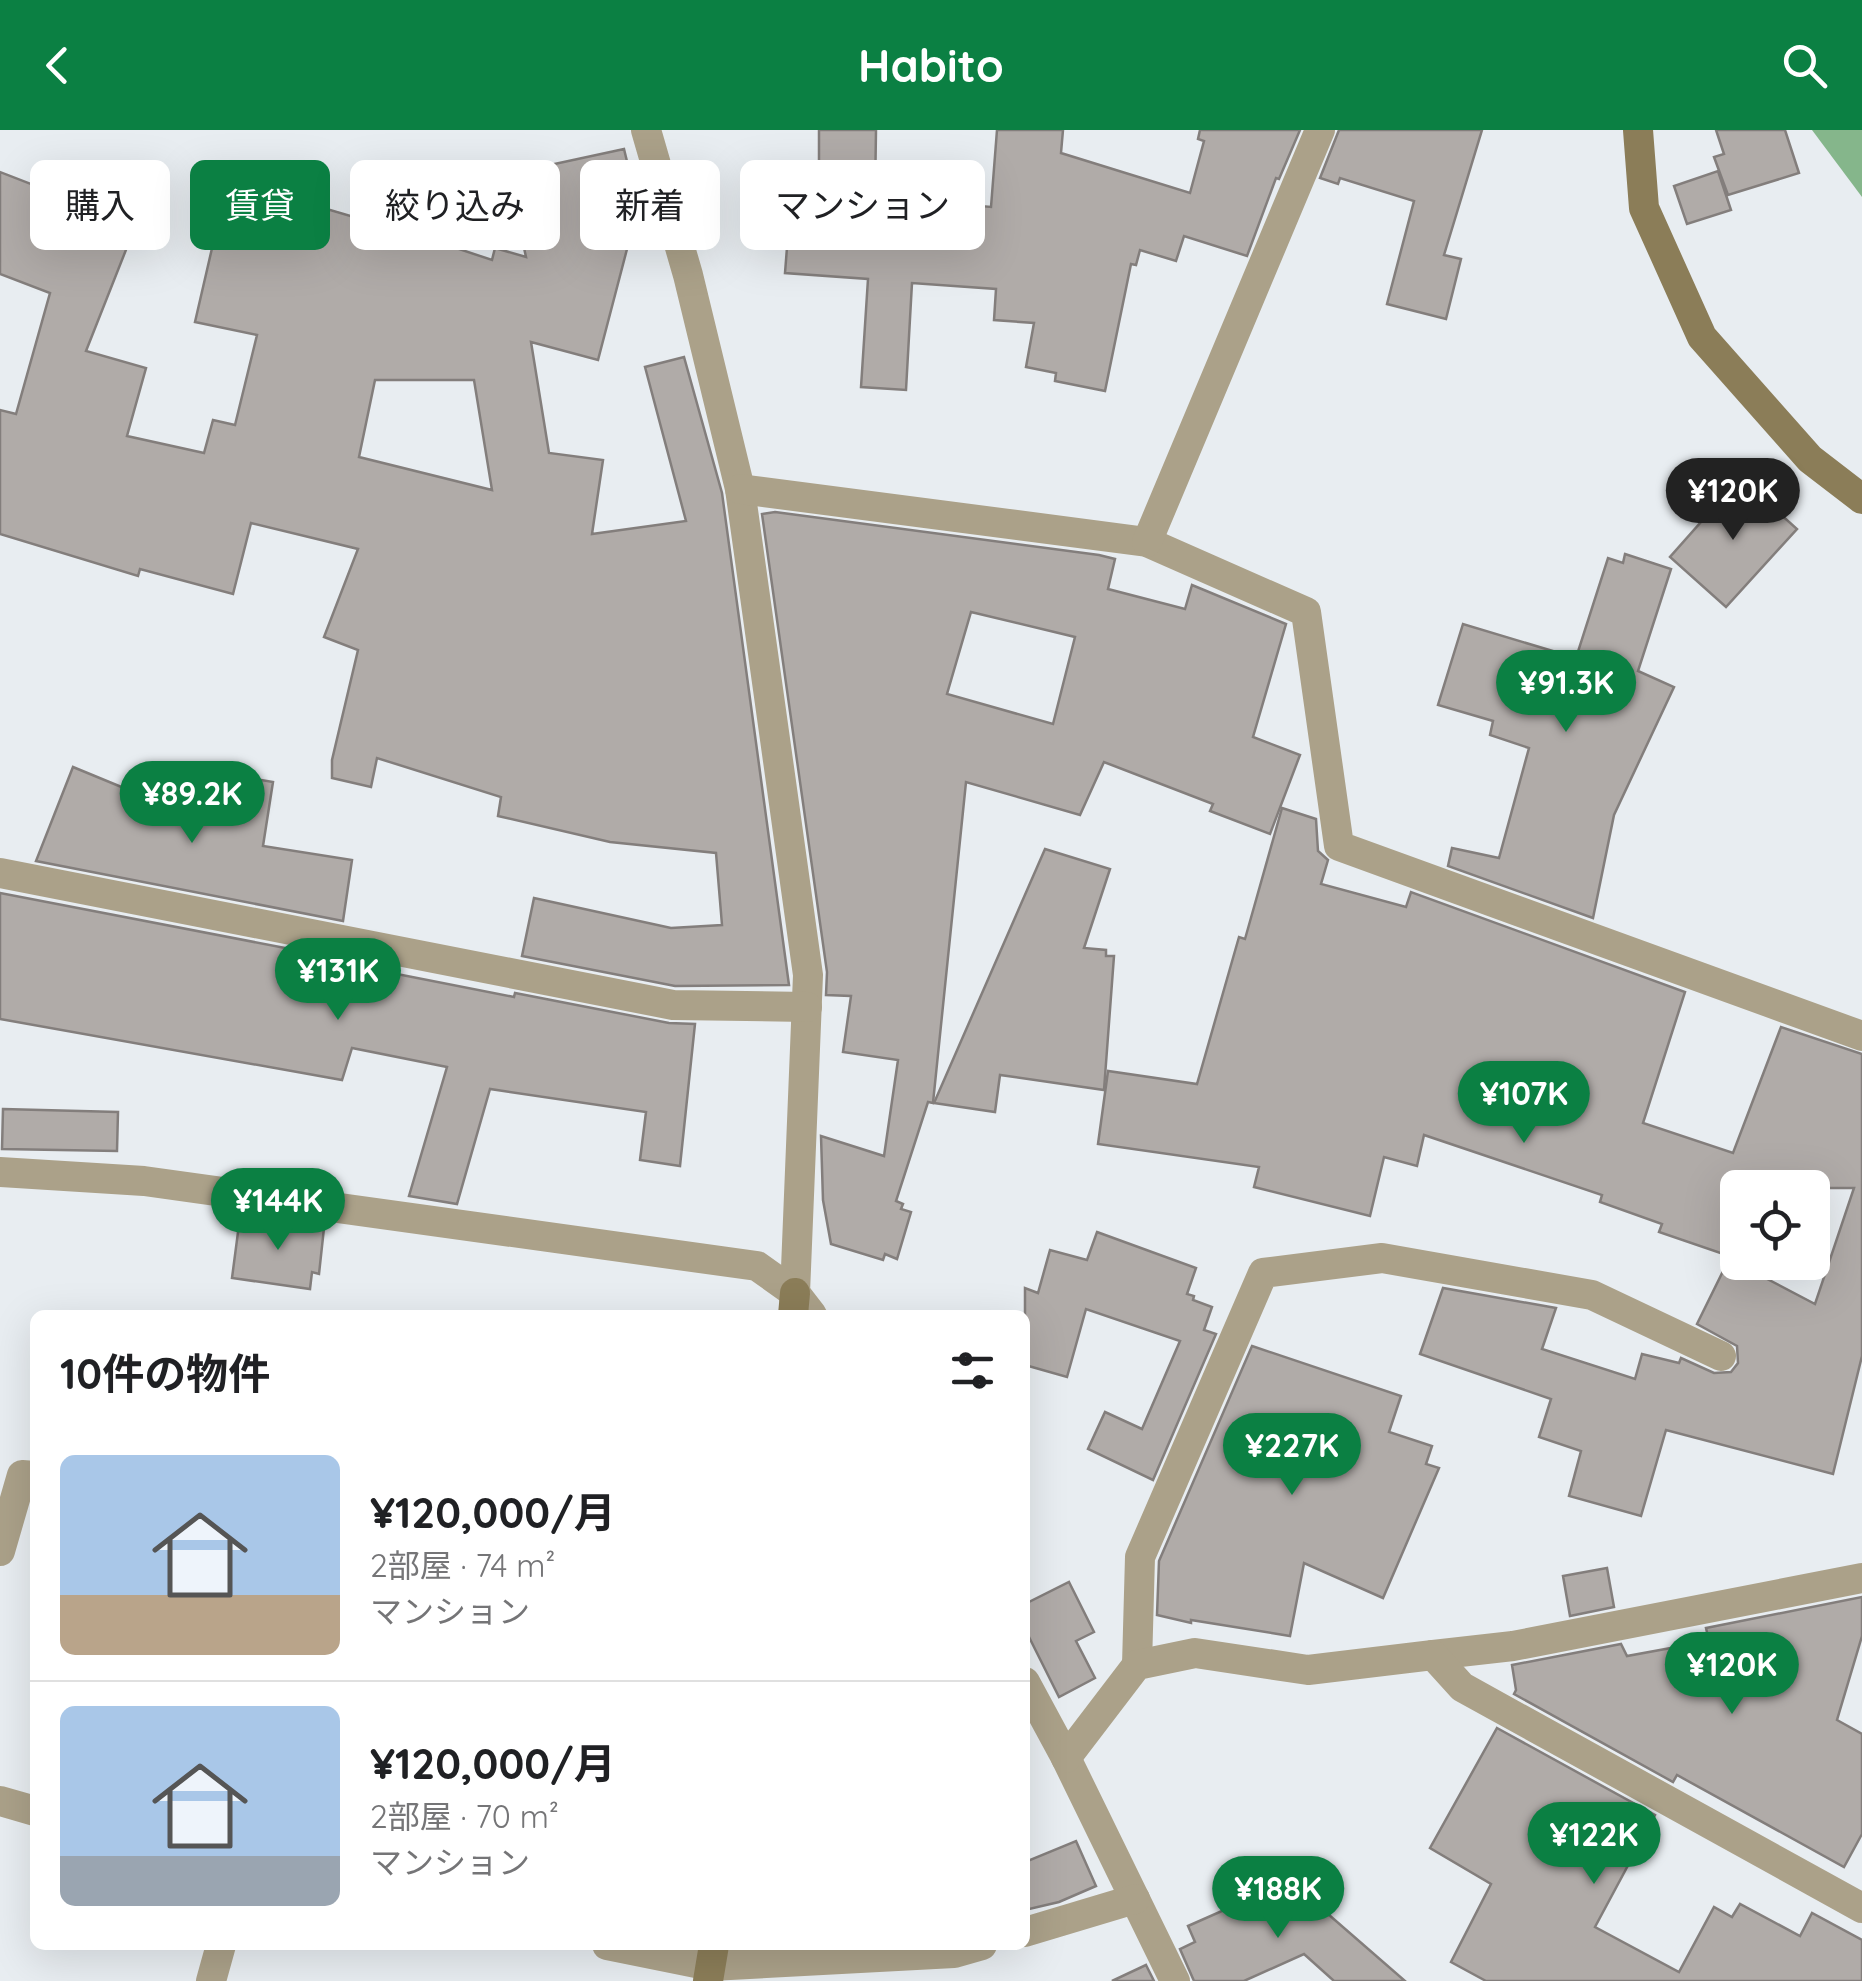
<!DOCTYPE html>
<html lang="ja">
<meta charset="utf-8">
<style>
body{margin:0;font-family:Quicksand,"Noto Sans JP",sans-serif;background:#f6f6f6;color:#202124;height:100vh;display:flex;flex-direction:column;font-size:38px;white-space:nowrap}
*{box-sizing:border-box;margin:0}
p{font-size:32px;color:#757577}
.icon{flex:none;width:55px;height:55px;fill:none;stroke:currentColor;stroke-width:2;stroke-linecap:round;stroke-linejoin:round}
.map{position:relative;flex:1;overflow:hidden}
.sheet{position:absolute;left:30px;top:1180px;width:1000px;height:640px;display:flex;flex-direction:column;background:#fff;border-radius:15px;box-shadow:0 10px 40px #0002}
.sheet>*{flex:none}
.banner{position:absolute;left:30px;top:30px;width:1000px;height:90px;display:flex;gap:20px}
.tools{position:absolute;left:1720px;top:1040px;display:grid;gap:20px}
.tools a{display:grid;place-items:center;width:110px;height:110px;border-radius:15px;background:#fff;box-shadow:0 10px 40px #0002;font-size:50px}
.price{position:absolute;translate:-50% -85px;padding:0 22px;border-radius:35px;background:#0b8043;color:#fff;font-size:32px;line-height:65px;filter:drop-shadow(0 2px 5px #0008)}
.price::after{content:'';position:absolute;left:50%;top:60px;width:30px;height:22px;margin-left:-15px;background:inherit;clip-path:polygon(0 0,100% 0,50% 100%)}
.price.on{background:#222;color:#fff}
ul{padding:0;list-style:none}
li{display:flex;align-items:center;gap:30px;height:250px;padding:0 30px}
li+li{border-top:2px solid #e0e0e0}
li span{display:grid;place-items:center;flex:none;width:280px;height:200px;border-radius:15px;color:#555}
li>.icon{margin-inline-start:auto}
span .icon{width:120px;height:120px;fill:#fffc;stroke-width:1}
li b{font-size:42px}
h2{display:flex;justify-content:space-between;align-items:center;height:120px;padding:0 30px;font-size:42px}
.chip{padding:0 35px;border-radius:15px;background:#fff;box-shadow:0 10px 40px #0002;font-size:35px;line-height:90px}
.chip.on{background:#0b8043;color:#fff}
header{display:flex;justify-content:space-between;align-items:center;height:130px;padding:0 30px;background:#0b8043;color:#fff;font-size:45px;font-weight:800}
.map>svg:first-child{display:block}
.forest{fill:#85b68b}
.building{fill:#b0aba8;stroke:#837e7c;stroke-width:2.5;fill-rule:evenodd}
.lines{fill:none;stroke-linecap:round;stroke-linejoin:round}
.street{stroke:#aba189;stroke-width:30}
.secondary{stroke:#8b7d58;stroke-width:30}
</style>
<header><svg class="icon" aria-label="back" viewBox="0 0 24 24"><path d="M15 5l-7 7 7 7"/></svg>Habito<svg class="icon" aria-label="search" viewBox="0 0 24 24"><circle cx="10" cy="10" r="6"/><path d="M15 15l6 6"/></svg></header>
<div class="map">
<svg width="1862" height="1851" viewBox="0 0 1862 1851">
<rect width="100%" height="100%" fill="#e8edf1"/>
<!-- forest -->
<path class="forest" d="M 1812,0 L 1862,0 L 1862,67 Z"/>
<!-- building -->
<g class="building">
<path d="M 819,0 L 876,0 L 875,67 L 991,77 L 997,0 L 1063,0 L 1061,23 L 1190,63 L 1204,11 L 1198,9 L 1200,0 L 1300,0 L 1279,49 L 1276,48 L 1247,126 L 1184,106 L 1176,131 L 1140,120 L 1136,135 L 1131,134 L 1105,261 L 1055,251 L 1056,243 L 1026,237 L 1034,193 L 994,190 L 996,159 L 912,153 L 906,260 L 861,257 L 868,149 L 785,143 L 789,92 L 796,93 L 798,61 L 819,63 Z"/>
<path d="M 1339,0 L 1482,0 L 1444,125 L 1461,129 L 1446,189 L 1387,174 L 1414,71 L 1340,48 L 1338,54 L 1320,48 Z"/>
<path d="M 1716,0 L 1785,0 L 1799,43 L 1728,65 L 1714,27 L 1724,24 Z"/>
<path d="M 624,19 L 638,77 L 598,230 L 531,212 L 549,323 L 603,330 L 592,404 L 686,391 L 645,237 L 684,227 L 722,363 L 789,855 L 675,856 L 522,826 L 534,768 L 671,798 L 722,795 L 716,723 L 610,712 L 498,686 L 501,667 L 377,628 L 371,657 L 332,648 L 332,630 L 358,520 L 324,507 L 358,419 L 251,393 L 233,464 L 140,439 L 138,446 L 0,404 L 0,280 L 16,284 L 50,163 L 0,144 L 0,42 L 59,65 L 70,39 L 114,56 L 103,84 L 135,97 L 86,221 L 146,238 L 127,306 L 204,323 L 213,290 L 235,295 L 257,205 L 195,192 L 219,88 L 300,109 L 310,74 L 374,93 L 378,81 L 418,92 L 414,104 L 492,130 L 495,118 L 526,127 L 508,44 ZM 375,250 L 474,250 L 492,360 L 359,327 Z"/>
<path d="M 1718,41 L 1731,80 L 1687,94 L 1674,56 Z"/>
<path d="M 1740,348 L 1797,399 L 1726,477 L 1670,427 Z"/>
<path d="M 775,382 L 1099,425 L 1115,429 L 1108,459 L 1185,479 L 1192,455 L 1286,494 L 1253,607 L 1300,625 L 1270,704 L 1210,681 L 1213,674 L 1104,632 L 1080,685 L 966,652 L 933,973 L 928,972 L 896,1071 L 903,1074 L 901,1079 L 911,1082 L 897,1129 L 885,1124 L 883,1130 L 831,1114 L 823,1070 L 821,1006 L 884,1026 L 898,930 L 843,922 L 851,866 L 826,865 L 827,842 L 762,384 ZM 971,482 L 1075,507 L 1053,594 L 947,564 Z"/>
<path d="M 1625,424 L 1671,439 L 1638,541 L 1674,557 L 1614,685 L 1593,788 L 1448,736 L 1452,718 L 1499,728 L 1529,618 L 1490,605 L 1493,591 L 1438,575 L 1463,494 L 1576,528 L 1608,428 L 1623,433 Z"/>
<path d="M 73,637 L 211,694 L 219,643 L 273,652 L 263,716 L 352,730 L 343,791 L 36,731 Z"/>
<path d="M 1282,678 L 1316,689 L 1318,721 L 1328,730 L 1321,754 L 1406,777 L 1411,762 L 1685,862 L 1643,993 L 1733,1023 L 1781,897 L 1862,924 L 1862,1226 L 1833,1344 L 1666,1300 L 1641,1386 L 1569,1366 L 1581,1321 L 1539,1307 L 1551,1269 L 1420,1224 L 1443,1158 L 1556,1178 L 1542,1219 L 1635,1249 L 1642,1224 L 1679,1233 L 1681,1228 L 1714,1243 L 1731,1242 L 1738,1233 L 1737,1216 L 1697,1194 L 1729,1129 L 1815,1174 L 1854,1058 L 1738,1058 L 1738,1129 L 1659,1102 L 1662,1094 L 1600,1072 L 1602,1065 L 1424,1005 L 1417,1036 L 1384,1027 L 1370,1086 L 1254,1057 L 1259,1037 L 1098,1014 L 1108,941 L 1197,954 L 1239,807 L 1245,809 Z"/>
<path d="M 1045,719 L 1110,739 L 1084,818 L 1106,820 L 1106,826 L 1114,826 L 1104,960 L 1000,945 L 995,982 L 934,973 Z"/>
<path d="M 0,763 L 337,828 L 336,832 L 514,867 L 515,863 L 669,893 L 695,894 L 680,1036 L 640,1030 L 646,982 L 490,959 L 457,1074 L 409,1066 L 447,937 L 352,918 L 342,950 L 0,889 Z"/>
<path d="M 3,979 L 118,982 L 117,1021 L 2,1019 Z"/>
<path d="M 240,1087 L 324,1098 L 319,1144 L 312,1142 L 310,1159 L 232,1148 Z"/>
<path d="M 1097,1102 L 1196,1138 L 1187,1164 L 1194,1166 L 1193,1170 L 1212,1177 L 1204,1200 L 1216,1204 L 1153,1350 L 1088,1319 L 1105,1282 L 1142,1299 L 1180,1211 L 1086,1179 L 1067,1247 L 1025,1235 L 1025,1158 L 1038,1163 L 1050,1120 L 1087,1130 Z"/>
<path d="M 1252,1216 L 1401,1266 L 1389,1302 L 1432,1316 L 1426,1334 L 1439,1338 L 1383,1468 L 1304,1433 L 1290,1506 L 1191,1490 L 1191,1493 L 1157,1485 L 1159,1431 Z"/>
<path d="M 1607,1438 L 1614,1477 L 1570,1486 L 1563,1446 Z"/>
<path d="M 1069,1452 L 1094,1502 L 1076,1511 L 1095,1548 L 1059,1567 L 1025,1499 L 1025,1474 Z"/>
<path d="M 1862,1467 L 1862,1506 L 1837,1590 L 1862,1604 L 1862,1704 L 1844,1737 L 1677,1645 L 1673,1652 L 1514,1564 L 1516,1560 L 1512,1535 L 1621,1514 L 1627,1526 L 1709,1511 L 1706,1498 Z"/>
<path d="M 1497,1598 L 1655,1685 L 1595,1797 L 1679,1842 L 1714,1777 L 1732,1787 L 1740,1774 L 1800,1806 L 1812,1783 L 1862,1810 L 1862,1851 L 1486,1851 L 1451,1832 L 1491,1754 L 1430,1718 Z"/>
<path d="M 1076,1711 L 1096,1756 L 1059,1772 L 1025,1780 L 1025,1732 Z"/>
<path d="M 1290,1751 L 1405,1851 L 1334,1851 L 1304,1824 L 1244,1851 L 1194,1851 L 1180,1819 L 1195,1812 L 1188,1796 Z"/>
<path d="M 1146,1835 L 1154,1851 L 1112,1851 Z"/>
</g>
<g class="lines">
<!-- street -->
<g class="street">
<path d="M 646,0 L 688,145 L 740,359 L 808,845 L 795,1163"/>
<path d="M 740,359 L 1147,412 L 1306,482 L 1339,716 L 1862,906"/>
<path d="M 1147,412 L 1320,0"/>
<path d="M 0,743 L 673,875 L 807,877"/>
<path d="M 0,1042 L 144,1051 L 757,1136 L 795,1163 L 812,1185"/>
<path d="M 0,1421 L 22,1345 L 35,1346"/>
<path d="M 1433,1525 L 1513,1516 L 1862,1448"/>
<path d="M 1137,1535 L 1140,1427 L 1263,1143 L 1382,1128 L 1592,1165 L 1721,1226"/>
<path d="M 1025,1552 L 1066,1628 L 1175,1851"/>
<path d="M 1066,1628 L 1137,1535 L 1195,1523 L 1308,1540 L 1433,1525 L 1462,1557 L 1862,1778"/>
<path d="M 0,1671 L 35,1681"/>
<path d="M 1025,1802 L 1135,1769"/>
<path d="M 607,1815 L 711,1836 L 954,1823 L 982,1815"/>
<path d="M 211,1851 L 221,1815"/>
</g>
<!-- secondary -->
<g class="secondary">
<path d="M 1638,0 L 1644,78 L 1702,207 L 1810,329 L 1862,369"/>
<path d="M 793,1185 L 795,1163"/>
<path d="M 708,1851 L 714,1815"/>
</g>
</g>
</svg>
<div class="tools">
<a><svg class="icon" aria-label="locate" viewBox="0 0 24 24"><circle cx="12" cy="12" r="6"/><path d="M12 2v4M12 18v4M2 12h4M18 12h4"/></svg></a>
</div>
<b class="price on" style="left:1733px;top:413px">¥120K</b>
<b class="price" style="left:1566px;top:605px">¥91.3K</b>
<b class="price" style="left:192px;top:716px">¥89.2K</b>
<b class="price" style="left:338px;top:893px">¥131K</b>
<b class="price" style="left:1524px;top:1016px">¥107K</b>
<b class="price" style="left:278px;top:1123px">¥144K</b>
<b class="price" style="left:1292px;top:1368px">¥227K</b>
<b class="price" style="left:1732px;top:1587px">¥120K</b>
<b class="price" style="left:1594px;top:1757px">¥122K</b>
<b class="price" style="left:1278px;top:1811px">¥188K</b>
<div class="banner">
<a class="chip">購入</a>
<a class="chip on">賃貸</a>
<a class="chip">絞り込み</a>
<a class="chip">新着</a>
<a class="chip">マンション</a>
</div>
<section class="sheet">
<h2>10件の物件<svg class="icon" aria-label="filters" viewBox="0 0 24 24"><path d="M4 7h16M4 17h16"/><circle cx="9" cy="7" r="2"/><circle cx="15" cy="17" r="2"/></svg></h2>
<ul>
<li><span style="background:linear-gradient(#a9c7e8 70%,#b9a48a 0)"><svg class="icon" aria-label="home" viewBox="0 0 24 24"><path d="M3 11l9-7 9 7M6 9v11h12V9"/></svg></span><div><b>¥120,000/月</b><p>2部屋 · 74 m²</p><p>マンション</p></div></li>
<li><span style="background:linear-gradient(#a9c7e8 75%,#9aa5b1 0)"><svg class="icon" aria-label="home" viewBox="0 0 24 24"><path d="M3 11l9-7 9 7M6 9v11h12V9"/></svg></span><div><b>¥120,000/月</b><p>2部屋 · 70 m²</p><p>マンション</p></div></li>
</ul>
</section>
</div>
